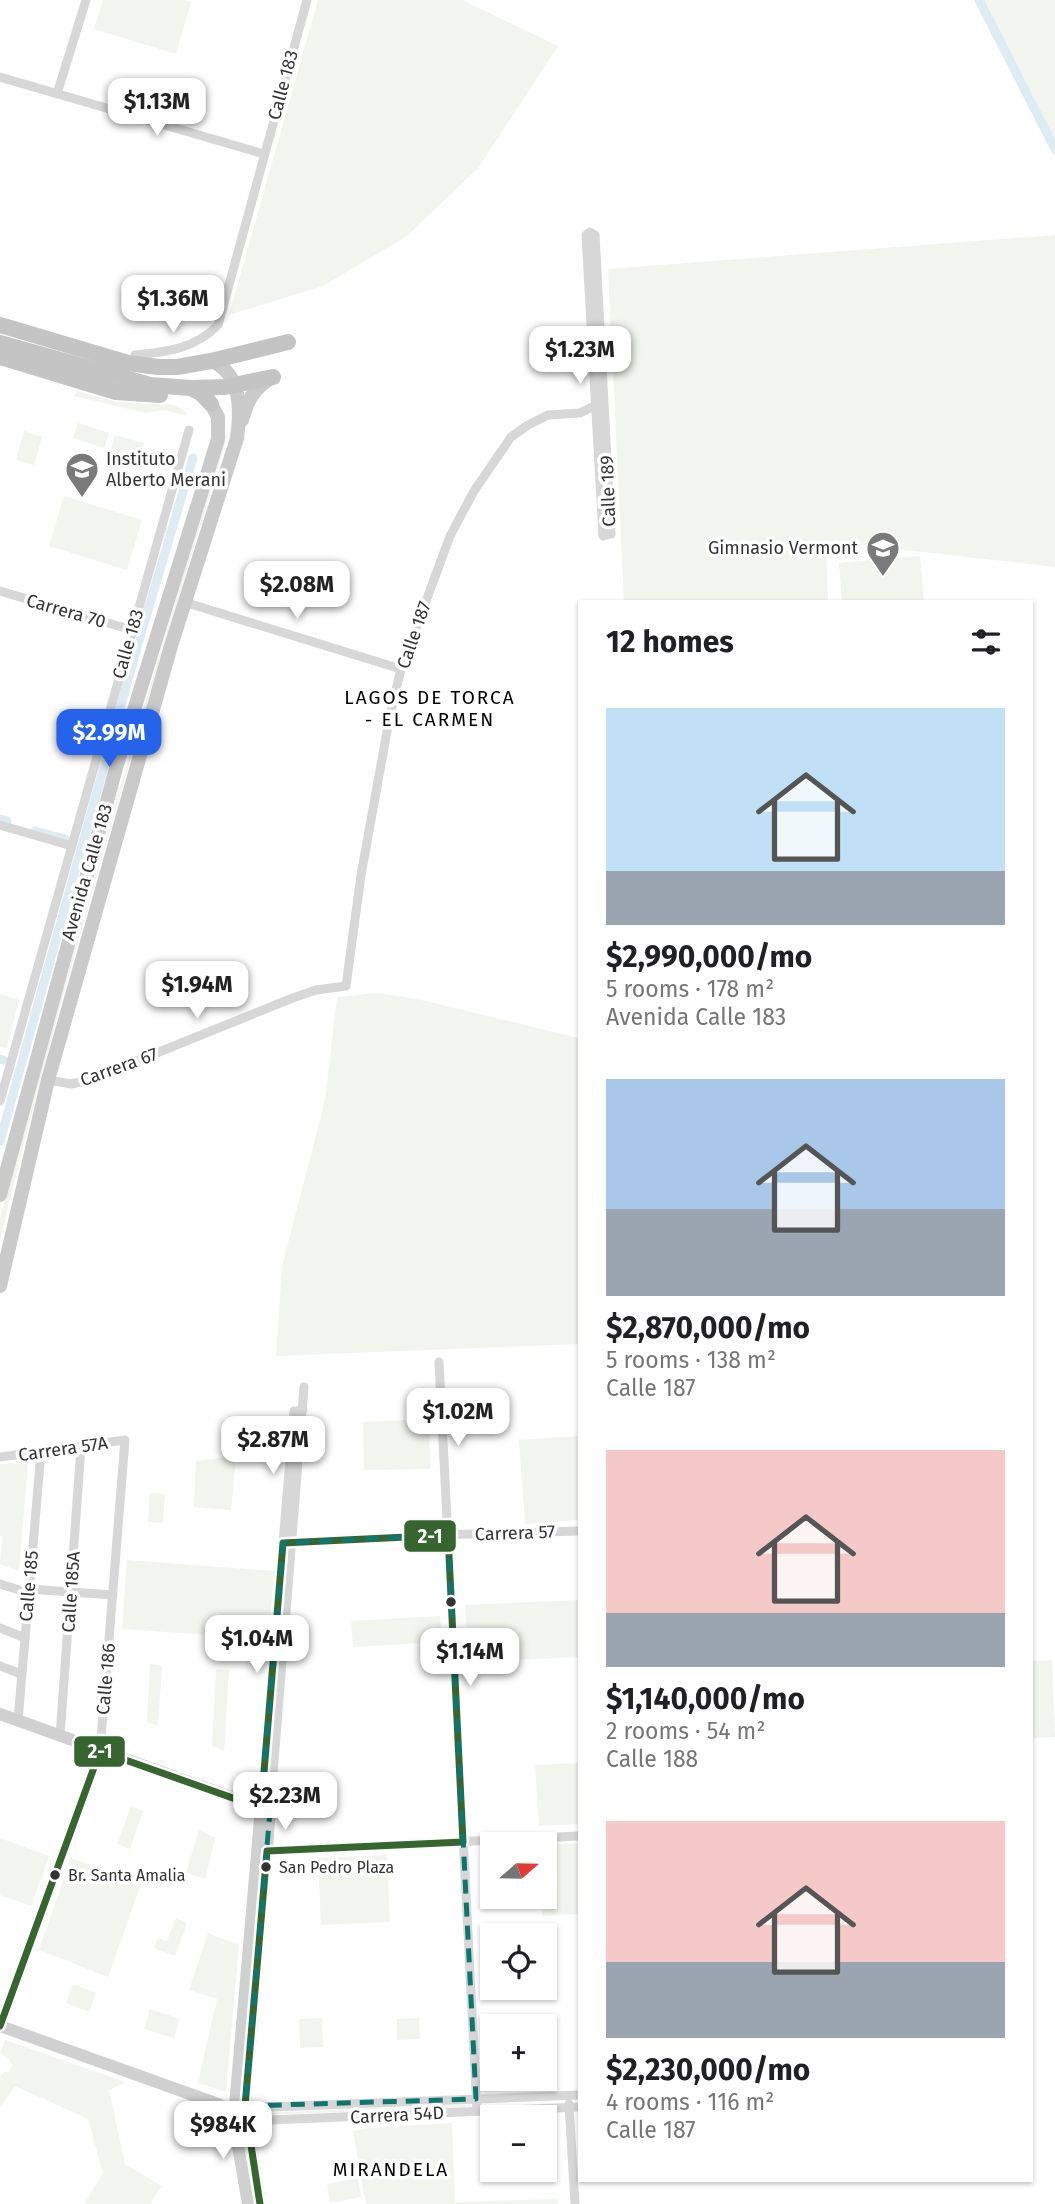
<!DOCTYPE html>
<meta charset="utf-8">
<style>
body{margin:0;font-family:"Fira Sans",sans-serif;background:#f6f6f6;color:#202124;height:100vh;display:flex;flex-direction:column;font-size:26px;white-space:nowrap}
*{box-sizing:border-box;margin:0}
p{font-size:23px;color:#757577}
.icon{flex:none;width:38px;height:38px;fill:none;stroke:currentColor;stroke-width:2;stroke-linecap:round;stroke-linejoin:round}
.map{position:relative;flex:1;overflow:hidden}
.side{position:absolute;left:578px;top:600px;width:455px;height:1582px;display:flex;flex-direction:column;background:#fff;border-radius:0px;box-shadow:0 2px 5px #0004}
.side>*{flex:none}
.needle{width:46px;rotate:70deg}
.buttons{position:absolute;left:480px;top:1832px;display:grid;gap:14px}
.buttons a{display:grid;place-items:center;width:77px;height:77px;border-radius:0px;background:#fff;box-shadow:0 2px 5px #0004;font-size:35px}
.price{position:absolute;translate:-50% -60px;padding:0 16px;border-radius:14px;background:#fff;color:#222;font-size:23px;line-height:46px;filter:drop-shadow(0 2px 4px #0008)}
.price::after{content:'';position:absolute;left:50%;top:42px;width:21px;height:16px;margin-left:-10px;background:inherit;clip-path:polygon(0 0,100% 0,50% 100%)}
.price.current{background:#2563eb;color:#fff}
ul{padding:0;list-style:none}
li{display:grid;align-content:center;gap:14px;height:371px;padding:0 28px}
li span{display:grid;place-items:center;height:217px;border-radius:0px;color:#555}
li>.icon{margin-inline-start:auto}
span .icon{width:126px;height:126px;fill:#fffc;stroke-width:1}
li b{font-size:30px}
h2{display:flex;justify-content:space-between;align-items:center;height:84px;padding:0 28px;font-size:30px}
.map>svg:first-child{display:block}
.green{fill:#f1f5ed}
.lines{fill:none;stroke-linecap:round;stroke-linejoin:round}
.canal{stroke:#ddebf3;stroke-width:9}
.street{stroke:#d7d7d7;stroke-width:9}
.secondary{stroke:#d0d0d0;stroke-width:12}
.primary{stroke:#cacaca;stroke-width:14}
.highway{stroke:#c4c4c4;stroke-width:16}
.bus-1-casing{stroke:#fff;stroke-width:12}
.bus-1{stroke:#36652f;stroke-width:7}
.marked{fill:none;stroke:#0f766e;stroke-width:5;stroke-dasharray:14 9;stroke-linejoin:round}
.bus-dot{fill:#333;stroke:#fff;stroke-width:2.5}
.labels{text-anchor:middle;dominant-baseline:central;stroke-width:7;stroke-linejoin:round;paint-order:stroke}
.bus-label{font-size:16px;fill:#333;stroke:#fff;text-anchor:start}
.street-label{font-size:18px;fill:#333;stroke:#fff}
.poi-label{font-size:18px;fill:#333;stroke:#fff;text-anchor:start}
.neighbourhood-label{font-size:19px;letter-spacing:2px;fill:#000;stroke:#fff}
.line-badge{stroke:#fff;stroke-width:2.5}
.badge-label{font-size:19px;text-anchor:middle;font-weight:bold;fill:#fff}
</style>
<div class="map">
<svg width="1055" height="2204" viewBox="0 0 1055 2204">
<rect width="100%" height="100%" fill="#fff"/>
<!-- green -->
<g class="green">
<path d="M 103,0 L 184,0 L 191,2 L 176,54 L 94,29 Z"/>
<path d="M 318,0 L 462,0 L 558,46 L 479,167 L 407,236 L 323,286 L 229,315 Z"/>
<path d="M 975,0 L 1055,0 L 1055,158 Z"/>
<path d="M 1055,235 L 1055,567 L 826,541 L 828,602 L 624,602 L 608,269 Z"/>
<path d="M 77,391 L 117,402 L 174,405 L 183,410 L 188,416 L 164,410 L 146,413 L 74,396 Z"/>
<path d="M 78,423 L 109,433 L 104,448 L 73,438 Z"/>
<path d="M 24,431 L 42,437 L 34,465 L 16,460 Z"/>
<path d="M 115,435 L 144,443 L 141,458 L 111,449 Z"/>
<path d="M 223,441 L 226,441 C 146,706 65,971 0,1240 L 0,1218 L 104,841 Z"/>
<path d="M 64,496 L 142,520 L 127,570 L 49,546 Z"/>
<path d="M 920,556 L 924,602 L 842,602 L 839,563 Z"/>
<path d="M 377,993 L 417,999 L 579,1038 L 579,1344 L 276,1356 L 282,1266 L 325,1101 L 337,997 Z"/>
<path d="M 0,994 L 19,1000 L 7,1048 L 0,1047 Z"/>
<path d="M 429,1419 L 430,1469 L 364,1470 L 363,1422 Z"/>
<path d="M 579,1436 L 579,1520 L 525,1524 L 519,1440 Z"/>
<path d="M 236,1456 L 231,1510 L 194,1507 L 196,1461 Z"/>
<path d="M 28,1463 L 19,1571 L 0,1564 L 2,1537 L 0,1536 L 0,1464 Z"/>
<path d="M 150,1493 L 165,1494 L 163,1523 L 148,1522 Z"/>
<path d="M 127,1560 L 274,1571 L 269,1639 L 122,1629 Z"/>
<path d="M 579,1600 L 579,1657 L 469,1662 L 465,1605 Z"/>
<path d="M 440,1616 L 442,1642 L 353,1647 L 351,1621 Z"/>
<path d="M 1052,1660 L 1055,1737 L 1031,1738 L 1031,1661 Z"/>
<path d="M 150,1664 L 162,1666 L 158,1726 L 147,1722 Z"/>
<path d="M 216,1669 L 229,1670 L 224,1751 L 212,1746 Z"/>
<path d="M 579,1763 L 579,1824 L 539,1826 L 535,1765 Z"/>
<path d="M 131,1806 L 143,1811 L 130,1849 L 117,1844 Z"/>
<path d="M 199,1830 L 215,1838 L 205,1879 L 186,1873 Z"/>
<path d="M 0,1838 L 49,1856 L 31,1906 L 0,1895 Z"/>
<path d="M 579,1843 L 579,1914 L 542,1916 L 541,1897 L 544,1897 L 544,1845 Z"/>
<path d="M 387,1855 L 390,1922 L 321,1925 L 318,1858 Z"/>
<path d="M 71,1858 L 141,1884 L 108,1977 L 39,1950 Z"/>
<path d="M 176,1918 L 187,1923 L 175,1956 L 154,1948 L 158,1938 L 167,1941 Z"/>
<path d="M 208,1933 L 239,1945 L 226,2092 L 198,2083 L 217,1999 L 189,1990 Z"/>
<path d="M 73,1984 L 96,1993 L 89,2012 L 66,2003 Z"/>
<path d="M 150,2009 L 180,2019 L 174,2038 L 144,2029 Z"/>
<path d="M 322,2018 L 323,2047 L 300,2048 L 299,2019 Z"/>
<path d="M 419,2018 L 420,2039 L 397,2040 L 397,2019 Z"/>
<path d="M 5,2040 L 125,2082 L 109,2090 L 125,2164 L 162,2186 L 150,2204 L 84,2204 L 103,2173 L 88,2119 L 15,2086 L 0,2107 L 0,2077 L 4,2072 L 9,2072 L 12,2065 L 10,2060 L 0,2053 Z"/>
<path d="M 470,2104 L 470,2107 L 262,2115 L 262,2113 Z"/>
<path d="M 452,2123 L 455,2202 L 558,2199 L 558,2204 L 366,2204 L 353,2131 L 370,2128 Z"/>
<path d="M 358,2178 L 361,2197 L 330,2203 L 327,2184 Z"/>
</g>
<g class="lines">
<!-- canal -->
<g class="canal">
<path d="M 979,0 L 1055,149"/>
<path d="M 0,819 L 7,821"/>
<path d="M 35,831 L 65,839"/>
<path d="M 0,1059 L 3,1060"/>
<path d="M 0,1141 L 138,644 L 193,458"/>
</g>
<!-- street -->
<g class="street">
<path d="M 0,77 L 264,154"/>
<path d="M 57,94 L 86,0"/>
<path d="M 590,232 L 595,235 L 611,534 L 603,536 L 586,235 Z"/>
<path d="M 135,355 C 166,352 195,349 218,325 L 307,0"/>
<path d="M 0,591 L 132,630"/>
<path d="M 184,602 L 401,669"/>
<path d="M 0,825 L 72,846"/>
<path d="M 48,1080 L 71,1084 L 90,1080 L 290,999 L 316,990 L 346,986 L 361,875 L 390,715 L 401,669 L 450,536 L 474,491 L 511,437 L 528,425 L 548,415 L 580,413 L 596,405"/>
<path d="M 0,1101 L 189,430"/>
<path d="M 439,1362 L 477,2111"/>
<path d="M 0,1457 L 125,1440 L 100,1751 L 1,2026"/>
<path d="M 287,1543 L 432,1535 L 579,1531"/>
<path d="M 0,1584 L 29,1593"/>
<path d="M 29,1589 L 113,1595"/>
<path d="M 0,1628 L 25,1638"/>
<path d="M 0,1666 L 21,1674"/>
<path d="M 18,1720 L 41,1452"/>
<path d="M 60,1736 L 81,1447"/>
<path d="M 261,1808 L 294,1411 L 303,1410"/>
<path d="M 270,1811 L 304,1387"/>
<path d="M 263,1851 L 579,1836"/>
<path d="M 569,2104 L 575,2204"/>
<path d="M 245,2106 L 271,2107 L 579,2095"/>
<path d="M 246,2118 L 270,2120 L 579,2107"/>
</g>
<!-- secondary -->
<g class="secondary">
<path d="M 0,1714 L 270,1811 L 245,2106 L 260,2204"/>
<path d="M 0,2026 L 218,2104 L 239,2115"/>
<path d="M 248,2204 L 238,2146 L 235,2106 L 261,1808"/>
</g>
<!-- primary -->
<g class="primary">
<path d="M 242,420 C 248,400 253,389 271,378"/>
<path d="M 0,1195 L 116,768 L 218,439 L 218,417 L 211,404"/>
<path d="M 0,1286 L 48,1080 L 171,646 L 237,438 C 241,410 241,372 211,361"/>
</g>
<!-- highway -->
<g class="highway">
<path d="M 0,325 L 128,363 L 158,367 L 177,367 L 211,361 L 288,342"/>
<path d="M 0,343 L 150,385 L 191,388 L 202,394 L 211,404"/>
<path d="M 0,357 L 116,392 L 160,395"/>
<path d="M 191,388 L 225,387 L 273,377"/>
</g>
<defs>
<path id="bus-1" d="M 0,2026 L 100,1751 L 261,1808 L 283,1543 L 448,1535 L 463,1842 L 267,1851 L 245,2106 L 260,2204"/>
</defs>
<!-- bus-1 casing -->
<use href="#bus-1" class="bus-1-casing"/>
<!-- bus-1 -->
<use href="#bus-1" class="bus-1"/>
</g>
<!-- marked area -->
<path class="marked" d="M 448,1535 L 476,2099 L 245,2106 L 270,1811 L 261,1808 L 283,1543 Z"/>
<!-- icons -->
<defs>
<symbol id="school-pin" viewBox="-11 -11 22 30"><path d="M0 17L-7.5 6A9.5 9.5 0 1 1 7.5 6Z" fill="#7a7a7a" stroke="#fff"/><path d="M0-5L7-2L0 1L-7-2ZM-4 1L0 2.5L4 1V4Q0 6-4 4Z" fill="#fff"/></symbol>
</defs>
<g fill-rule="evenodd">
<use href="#school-pin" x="63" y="450" width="38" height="52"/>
<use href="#school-pin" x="864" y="529" width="38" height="52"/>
</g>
<!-- markers -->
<g class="bus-dot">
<circle cx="451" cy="1602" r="6"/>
<circle cx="266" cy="1867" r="6"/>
<circle cx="55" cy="1875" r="6"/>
</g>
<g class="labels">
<!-- bus labels -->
<g class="bus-label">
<text x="279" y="1867">San Pedro Plaza</text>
<text x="68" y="1875">Br. Santa Amalia</text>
</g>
<!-- street labels -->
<g class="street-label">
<text transform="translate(283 85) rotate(-75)">Calle 183</text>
<text transform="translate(608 491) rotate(-92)">Calle 189</text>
<text transform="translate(66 611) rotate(16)">Carrera 70</text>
<text transform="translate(414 635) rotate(-71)">Calle 187</text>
<text transform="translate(128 644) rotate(-74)">Calle 183</text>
<text transform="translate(87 872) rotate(-74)">Avenida Calle 183</text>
<text transform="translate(119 1067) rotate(-20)">Carrera 67</text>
<text transform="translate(63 1449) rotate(-8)">Carrera 57A</text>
<text transform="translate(515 1533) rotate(-2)">Carrera 57</text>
<text transform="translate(29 1586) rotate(-85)">Calle 185</text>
<text transform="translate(71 1592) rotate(-86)">Calle 185A</text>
<text transform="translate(106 1679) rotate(-85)">Calle 186</text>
<text transform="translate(397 2115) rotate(-3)">Carrera 54D</text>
</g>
<!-- poi labels -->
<g class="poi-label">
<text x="106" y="459">Instituto<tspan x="106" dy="21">Alberto Merani</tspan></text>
<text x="858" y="548" text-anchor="end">Gimnasio Vermont</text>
</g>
<!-- neighbourhood labels -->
<g class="neighbourhood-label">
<text x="430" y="697">LAGOS DE TORCA<tspan x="430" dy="22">- EL CARMEN</tspan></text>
<text x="391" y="2169">MIRANDELA</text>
</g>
</g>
<g class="line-badge">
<rect x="403" y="1519" width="54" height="34" rx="7" fill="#36652f"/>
<rect x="73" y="1735" width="53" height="33" rx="7" fill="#36652f"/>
</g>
<g class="badge-label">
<text x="430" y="1543">2-1</text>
<text x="100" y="1758">2-1</text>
</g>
</svg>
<div class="buttons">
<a><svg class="needle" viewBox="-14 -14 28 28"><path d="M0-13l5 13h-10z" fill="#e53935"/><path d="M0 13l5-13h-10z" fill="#757577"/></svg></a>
<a><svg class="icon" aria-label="locate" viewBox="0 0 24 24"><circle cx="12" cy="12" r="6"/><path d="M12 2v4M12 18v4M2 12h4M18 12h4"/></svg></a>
<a>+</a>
<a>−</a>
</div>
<b class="price" style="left:157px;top:138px">$1.13M</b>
<b class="price" style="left:173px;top:335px">$1.36M</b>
<b class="price" style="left:580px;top:386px">$1.23M</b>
<b class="price" style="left:297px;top:621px">$2.08M</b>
<b class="price current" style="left:109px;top:769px">$2.99M</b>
<b class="price" style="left:197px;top:1021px">$1.94M</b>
<b class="price" style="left:458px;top:1448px">$1.02M</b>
<b class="price" style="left:273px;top:1476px">$2.87M</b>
<b class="price" style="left:257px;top:1675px">$1.04M</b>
<b class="price" style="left:470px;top:1688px">$1.14M</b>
<b class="price" style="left:285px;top:1832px">$2.23M</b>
<b class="price" style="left:223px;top:2161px">$984K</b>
<section class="side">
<h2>12 homes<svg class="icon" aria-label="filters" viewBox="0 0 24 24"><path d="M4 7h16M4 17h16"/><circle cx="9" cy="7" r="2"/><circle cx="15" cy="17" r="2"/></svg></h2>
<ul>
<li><span style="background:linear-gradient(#bfe0f5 75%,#9aa5b1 0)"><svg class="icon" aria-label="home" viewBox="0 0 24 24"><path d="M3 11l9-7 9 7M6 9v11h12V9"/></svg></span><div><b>$2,990,000/mo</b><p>5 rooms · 178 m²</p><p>Avenida Calle 183</p></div></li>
<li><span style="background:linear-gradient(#a9c7e8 60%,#9aa5b1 0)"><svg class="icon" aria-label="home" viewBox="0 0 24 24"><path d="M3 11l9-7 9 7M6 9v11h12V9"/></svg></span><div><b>$2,870,000/mo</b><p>5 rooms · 138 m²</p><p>Calle 187</p></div></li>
<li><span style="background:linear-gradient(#f6c9c9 75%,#9aa5b1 0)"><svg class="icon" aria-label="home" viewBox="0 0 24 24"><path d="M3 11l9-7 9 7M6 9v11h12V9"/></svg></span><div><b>$1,140,000/mo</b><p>2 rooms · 54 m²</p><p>Calle 188</p></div></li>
<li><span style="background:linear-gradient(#f6c9c9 65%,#9aa5b1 0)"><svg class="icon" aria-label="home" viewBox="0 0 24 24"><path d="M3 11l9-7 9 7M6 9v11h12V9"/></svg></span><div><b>$2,230,000/mo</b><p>4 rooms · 116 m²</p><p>Calle 187</p></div></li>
</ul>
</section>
</div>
